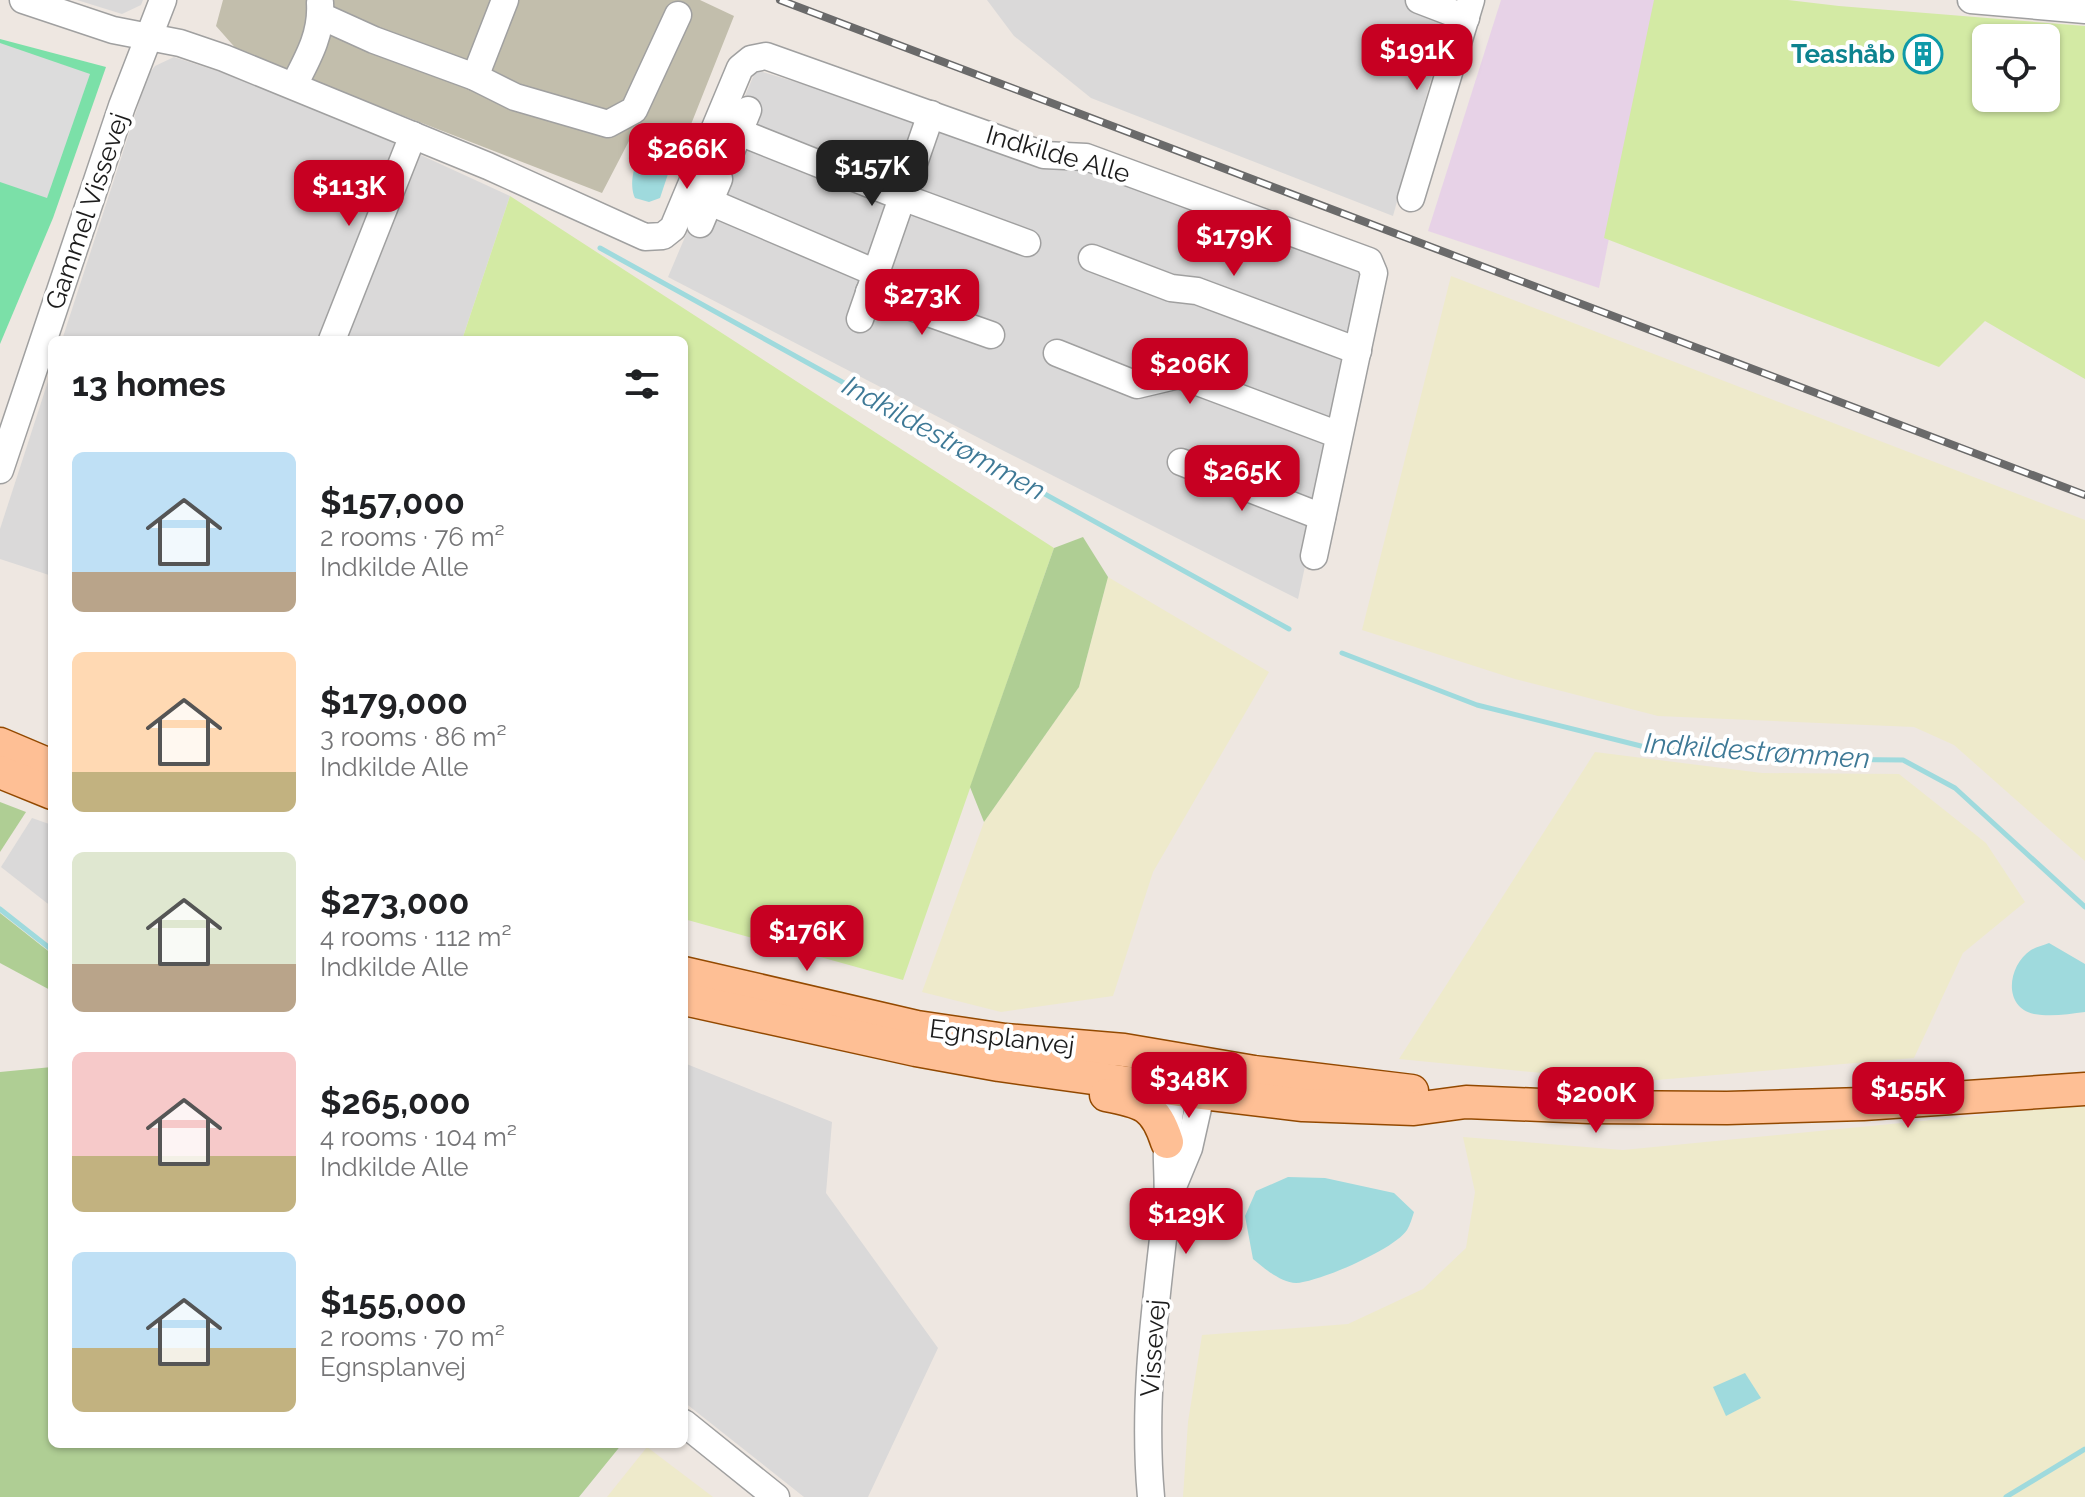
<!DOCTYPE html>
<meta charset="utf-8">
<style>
body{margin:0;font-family:Raleway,sans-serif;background:#f2f2f2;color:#202124;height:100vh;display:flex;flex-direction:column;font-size:30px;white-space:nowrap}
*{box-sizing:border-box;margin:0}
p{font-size:26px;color:#757577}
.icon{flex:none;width:44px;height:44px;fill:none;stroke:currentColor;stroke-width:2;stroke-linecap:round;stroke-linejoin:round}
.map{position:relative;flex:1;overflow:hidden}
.panel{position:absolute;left:48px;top:336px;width:640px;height:1112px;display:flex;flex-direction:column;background:#fff;border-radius:12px;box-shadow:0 2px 6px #0004}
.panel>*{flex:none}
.controls{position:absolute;left:1972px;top:24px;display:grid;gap:16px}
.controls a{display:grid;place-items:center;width:88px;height:88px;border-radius:12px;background:#fff;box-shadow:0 2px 6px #0004;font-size:40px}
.price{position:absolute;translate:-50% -68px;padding:0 18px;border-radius:16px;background:#c70022;color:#fff;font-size:26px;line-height:52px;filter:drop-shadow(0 2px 4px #0008)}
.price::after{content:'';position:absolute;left:50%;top:48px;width:24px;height:18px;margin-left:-12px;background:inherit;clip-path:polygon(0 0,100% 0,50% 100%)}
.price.on{background:#222;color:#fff}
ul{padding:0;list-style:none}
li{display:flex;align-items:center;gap:24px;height:200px;padding:0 24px}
li span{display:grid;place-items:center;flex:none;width:224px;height:160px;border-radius:12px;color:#555}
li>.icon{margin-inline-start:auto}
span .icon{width:96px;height:96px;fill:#fffc;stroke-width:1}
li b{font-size:34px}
h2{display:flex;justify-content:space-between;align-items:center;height:96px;padding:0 24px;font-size:34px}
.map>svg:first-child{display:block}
.residential{fill:#dad9d9}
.industrial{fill:#e7d2e7}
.construction{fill:#c2beac}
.farmland{fill:#eeeacb}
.grass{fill:#d3eaa4;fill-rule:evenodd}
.forest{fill:#afce94}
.pitch{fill:#7be0a8}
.parking{fill:#dcdcdc}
.water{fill:#9fdadd}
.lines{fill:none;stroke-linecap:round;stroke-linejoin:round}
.stream{stroke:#9fdadd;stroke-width:5}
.minor-casing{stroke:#a0a0a0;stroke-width:29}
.major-casing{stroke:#934900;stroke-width:35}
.minor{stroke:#fff;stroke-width:26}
.major{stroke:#febf95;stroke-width:32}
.rail-casing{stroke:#6a6a6a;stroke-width:8}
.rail{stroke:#fff;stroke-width:5;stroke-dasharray:15;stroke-linecap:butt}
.labels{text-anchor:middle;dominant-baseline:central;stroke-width:8;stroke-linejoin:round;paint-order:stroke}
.culture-label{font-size:26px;font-weight:bold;fill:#0d838f;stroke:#fff;text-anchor:end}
.street-label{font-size:26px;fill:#1c1c1c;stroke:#fff}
.water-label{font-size:28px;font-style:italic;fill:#3e7996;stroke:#fff}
</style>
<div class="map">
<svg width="2085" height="1497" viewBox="0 0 2085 1497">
<rect width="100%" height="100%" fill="#eee7e1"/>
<!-- residential -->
<g class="residential">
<path d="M 77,0 L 143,0 L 141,5 L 122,14 Z"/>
<path d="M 987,0 L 1453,0 L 1393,216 L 1091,98 L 1014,36 Z"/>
<path d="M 174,57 L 290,95 L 510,196 L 462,340 L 62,340 L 148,75 L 155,66 Z"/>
<path d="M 756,70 L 1080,168 L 1368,273 L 1298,599 L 1004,451 L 668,277 Z"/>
<path d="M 52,369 L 52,576 L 0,559 L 0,529 Z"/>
<path d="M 32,818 L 52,825 L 52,907 L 1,867 Z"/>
<path d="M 684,1063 L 832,1122 L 826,1193 L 938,1348 L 868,1497 L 804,1497 L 684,1402 Z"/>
</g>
<!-- industrial -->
<path class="industrial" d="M 1501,0 L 1657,0 L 1599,288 L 1428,231 Z"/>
<!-- construction -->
<path class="construction" d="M 223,0 L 700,0 L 734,16 L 686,137 L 630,139 L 602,193 L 239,52 L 216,26 Z"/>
<!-- farmland -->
<g class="farmland">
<path d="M 1451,276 L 2085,520 L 2085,861 L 1954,745 L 1914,727 L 1658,716 L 1515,679 L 1362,630 Z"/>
<path d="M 1108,577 L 1269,672 L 1153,872 L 1113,996 L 1001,1012 L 922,992 L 984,822 L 1079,687 Z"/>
<path d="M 1595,752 L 1762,773 L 1899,774 L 1986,843 L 2025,902 L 1963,953 L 1914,1058 L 1633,1082 L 1399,1059 Z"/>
<path d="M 2085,1105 L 2085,1497 L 1183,1497 L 1188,1422 L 1202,1335 L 1348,1324 L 1423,1289 L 1466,1248 L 1475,1192 L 1463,1137 L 1623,1150 Z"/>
<path d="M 647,1447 L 713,1497 L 607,1497 Z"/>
</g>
<!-- grass -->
<g class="grass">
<path d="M 1654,0 L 1788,0 L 1839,6 L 2085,26 L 2085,379 L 1985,321 L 1939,367 L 1604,238 ZM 1986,38 L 2046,38 L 2046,98 L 1986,98 Z"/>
<path d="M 510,196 L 1054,548 L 903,980 L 684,919 L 684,340 L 462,340 Z"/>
</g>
<!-- forest -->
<g class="forest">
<path d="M 1083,537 L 1108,577 L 1079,687 L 984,822 L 970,787 L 1054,548 Z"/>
<path d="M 0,802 L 26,812 L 0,852 Z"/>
<path d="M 0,913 L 52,954 L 52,991 L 0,963 Z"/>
<path d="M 52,1067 L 52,1444 L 622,1444 L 579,1497 L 0,1497 L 0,1072 Z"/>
</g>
<!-- pitch -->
<path class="pitch" d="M 0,39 L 106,67 L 53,218 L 0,344 Z"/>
<!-- parking -->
<path class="parking" d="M 0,43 L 90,74 L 47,198 L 0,182 Z"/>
<!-- water -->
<g class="water">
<path d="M 659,147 L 667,149 L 673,159 L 660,198 L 649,202 L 635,198 C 629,185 633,161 645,151 C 650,148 653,148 659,147 Z"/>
<path d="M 2049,943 L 2085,964 L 2085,1012 C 2069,1014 2051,1017 2034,1014 C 2002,1007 2008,965 2031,950 C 2036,947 2044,945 2049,943 Z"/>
<path d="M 1288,1177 L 1325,1178 L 1394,1193 L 1414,1212 C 1412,1218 1410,1225 1407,1230 C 1395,1249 1319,1282 1296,1283 C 1281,1283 1264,1268 1253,1259 L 1245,1216 L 1256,1191 Z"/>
<path d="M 1745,1373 L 1761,1398 L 1726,1416 L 1713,1387 Z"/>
</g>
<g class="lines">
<!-- stream -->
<g class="stream">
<path d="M 600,248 L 1289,629"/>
<path d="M 1342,653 L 1477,705 L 1653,749 L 1799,759 L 1903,760 L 1955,788 L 2085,907"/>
<path d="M 0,909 L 52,950"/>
<path d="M 2006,1497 L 2085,1449"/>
</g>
<defs>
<g id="minor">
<path d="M 23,0 L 113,30 L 180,43 L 224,58 L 488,166 L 645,237 L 663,236 L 673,228 L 740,68 L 751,59 L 766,56 L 1044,155 L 1086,157 L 1369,261 L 1374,273 L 1314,556"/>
<path d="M 1419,0 L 1466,18"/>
<path d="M 1971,0 L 2085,10"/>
<path d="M 321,16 L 374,40 L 475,77 L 515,97 L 608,124 L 634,110 L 678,15"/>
<path d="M 475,77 L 505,0"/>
<path d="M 294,85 C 308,58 322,34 320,3"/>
<path d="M 739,132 L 902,197 L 1027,243"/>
<path d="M 730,154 L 748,110"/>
<path d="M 1411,198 L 1471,0"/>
<path d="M 710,202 L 876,273"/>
<path d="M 700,224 L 719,179"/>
<path d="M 1092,258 L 1171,288 L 1197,291 L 1358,351"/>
<path d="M 869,292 L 991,335"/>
<path d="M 860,319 L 931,114"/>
<path d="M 332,340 L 413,135"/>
<path d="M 1057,353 L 1137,385 L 1179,375 L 1339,435"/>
<path d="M 1181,462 L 1322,517"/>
<path d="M 0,470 L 122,106 L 163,0"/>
<path d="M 1172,1189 L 1189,1148 L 1205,1077"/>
<path d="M 684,1423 L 776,1497"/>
<path d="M 1151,1497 C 1142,1399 1156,1302 1167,1204 C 1169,1184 1166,1163 1167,1143 C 1168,1119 1173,1094 1176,1070"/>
</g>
<g id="major">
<path d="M 0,744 L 52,766"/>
<path d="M 0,772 L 52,793"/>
<path d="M 684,973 L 917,1027 L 1005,1040 L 1124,1050 L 1254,1072 L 1412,1091"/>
<path d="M 684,999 L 916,1050 L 999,1065 L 1201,1093 L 1303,1105 L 1414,1109 L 1466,1102 L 1589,1107 L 1727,1108 L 1863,1104 L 2085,1089"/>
<path d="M 1106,1095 C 1143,1102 1155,1105 1167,1142"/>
</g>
</defs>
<!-- minor casing -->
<use href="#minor" class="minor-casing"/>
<!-- major casing -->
<use href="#major" class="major-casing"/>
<!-- minor -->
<use href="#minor" class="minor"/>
<!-- major -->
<use href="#major" class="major"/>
<defs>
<path id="rail" d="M 780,0 L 2085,495"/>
</defs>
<!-- rail casing -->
<use href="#rail" class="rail-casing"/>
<!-- rail -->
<use href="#rail" class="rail"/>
</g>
<!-- icons -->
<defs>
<symbol id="building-ring" viewBox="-11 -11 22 22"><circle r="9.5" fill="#fff" stroke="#0f9aa8" stroke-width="1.5"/><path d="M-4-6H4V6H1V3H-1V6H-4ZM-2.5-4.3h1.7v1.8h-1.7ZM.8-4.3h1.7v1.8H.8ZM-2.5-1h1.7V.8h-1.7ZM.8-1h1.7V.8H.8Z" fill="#0f9aa8"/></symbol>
</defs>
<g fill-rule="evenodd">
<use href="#building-ring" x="1901" y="32" width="44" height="44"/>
</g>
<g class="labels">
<!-- culture labels -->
<g class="culture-label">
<text x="1895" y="54">Teashåb</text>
</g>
<!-- street labels -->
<g class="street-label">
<text transform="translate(1058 154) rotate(16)">Indkilde Alle</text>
<text transform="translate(87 211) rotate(-71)">Gammel Vissevej</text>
<text transform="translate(1002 1037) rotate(7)">Egnsplanvej</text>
<text transform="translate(1153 1348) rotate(-86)">Vissevej</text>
</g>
<!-- water labels -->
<g class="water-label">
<text transform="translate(944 438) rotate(29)">Indkildestrømmen</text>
<text transform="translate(1757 751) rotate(4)">Indkildestrømmen</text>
</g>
</g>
</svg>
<div class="controls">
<a><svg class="icon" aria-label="locate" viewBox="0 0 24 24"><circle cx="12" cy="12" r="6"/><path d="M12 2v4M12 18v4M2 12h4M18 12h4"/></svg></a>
</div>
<b class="price" style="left:1417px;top:92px">$191K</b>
<b class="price" style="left:687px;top:191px">$266K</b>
<b class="price on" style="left:872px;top:208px">$157K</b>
<b class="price" style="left:349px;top:228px">$113K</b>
<b class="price" style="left:1234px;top:278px">$179K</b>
<b class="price" style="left:922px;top:337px">$273K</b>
<b class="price" style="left:1190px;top:406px">$206K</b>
<b class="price" style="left:1242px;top:513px">$265K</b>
<b class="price" style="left:807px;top:973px">$176K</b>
<b class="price" style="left:1189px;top:1120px">$348K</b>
<b class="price" style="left:1908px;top:1130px">$155K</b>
<b class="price" style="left:1596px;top:1135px">$200K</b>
<b class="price" style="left:1186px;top:1256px">$129K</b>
<section class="panel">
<h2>13 homes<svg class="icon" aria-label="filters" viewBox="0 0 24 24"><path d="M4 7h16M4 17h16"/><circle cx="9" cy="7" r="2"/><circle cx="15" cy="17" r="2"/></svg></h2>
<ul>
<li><span style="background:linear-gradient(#bfe0f5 75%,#b9a48a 0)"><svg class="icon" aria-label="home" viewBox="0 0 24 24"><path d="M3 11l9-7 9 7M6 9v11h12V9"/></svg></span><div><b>$157,000</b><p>2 rooms · 76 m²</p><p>Indkilde Alle</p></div></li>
<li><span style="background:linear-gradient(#ffd9b3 75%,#c2b280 0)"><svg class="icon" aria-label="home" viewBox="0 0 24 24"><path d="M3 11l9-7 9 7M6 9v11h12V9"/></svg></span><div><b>$179,000</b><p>3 rooms · 86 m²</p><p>Indkilde Alle</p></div></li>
<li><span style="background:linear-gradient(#dfe7d0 70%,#b9a48a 0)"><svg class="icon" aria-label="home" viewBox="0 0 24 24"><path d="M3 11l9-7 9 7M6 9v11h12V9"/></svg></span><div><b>$273,000</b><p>4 rooms · 112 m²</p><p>Indkilde Alle</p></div></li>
<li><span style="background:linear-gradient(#f6c9c9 65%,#c2b280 0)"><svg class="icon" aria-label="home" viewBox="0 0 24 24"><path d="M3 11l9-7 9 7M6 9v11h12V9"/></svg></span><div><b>$265,000</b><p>4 rooms · 104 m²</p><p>Indkilde Alle</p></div></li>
<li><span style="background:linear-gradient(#bfe0f5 60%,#c2b280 0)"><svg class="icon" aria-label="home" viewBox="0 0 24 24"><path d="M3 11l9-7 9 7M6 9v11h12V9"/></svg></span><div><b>$155,000</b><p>2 rooms · 70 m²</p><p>Egnsplanvej</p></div></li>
</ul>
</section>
</div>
